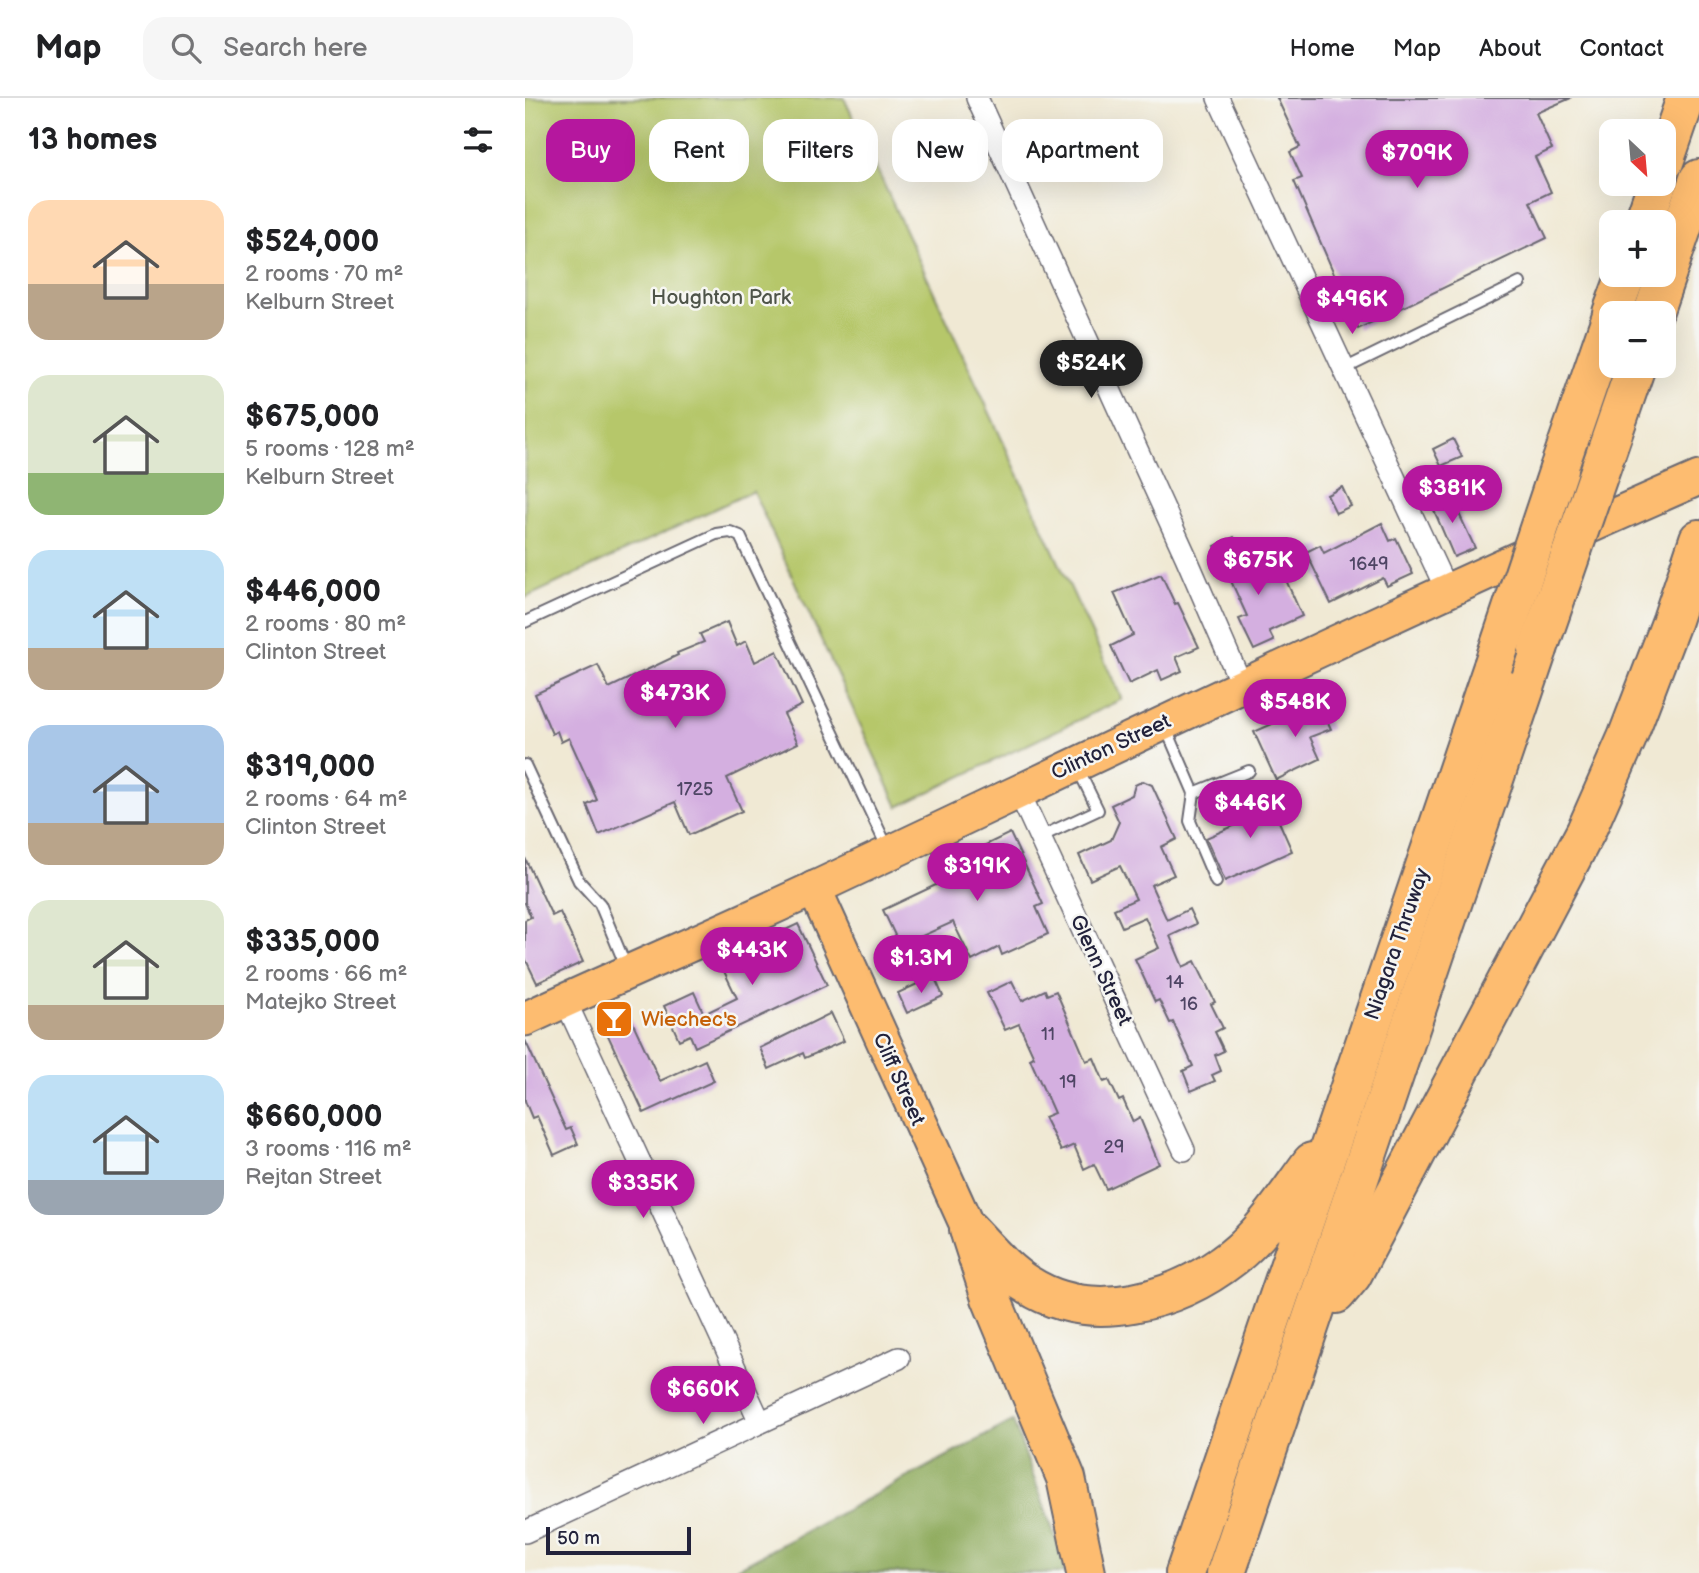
<!DOCTYPE html>
<meta charset="utf-8">
<style>
body{margin:0;font-family:"Balsamiq Sans",sans-serif;background:#f6f6f6;color:#202124;height:100vh;display:flex;flex-direction:column;font-size:26px;white-space:nowrap}
*{box-sizing:border-box;margin:0}
p{font-size:23px;color:#757577}
.icon{flex:none;width:38px;height:38px;fill:none;stroke:currentColor;stroke-width:2;stroke-linecap:round;stroke-linejoin:round}
.map{position:relative;flex:1;overflow:hidden}
.sheet{display:flex;flex-direction:column;background:#fff;width:525px}
.sheet>*{flex:none}
.guide{position:absolute;left:21px;top:21px;width:665px;height:63px;display:flex;gap:14px}
.needle{width:46px;rotate:154deg}
.buttons{position:absolute;left:1074px;top:21px;display:grid;gap:14px}
.buttons a{display:grid;place-items:center;width:77px;height:77px;border-radius:14px;background:#fff;box-shadow:0 7px 28px #0002;font-size:35px}
.scale{position:absolute;left:21px;bottom:18px;width:145px;box-sizing:border-box;padding-left:7px;border:4px solid #22223b;border-top:0;font-size:19px;line-height:24px;white-space:nowrap;color:#22223b;-webkit-text-stroke:5px #f6f6f2;paint-order:stroke}
.price{position:absolute;translate:-50% -60px;padding:0 16px;border-radius:24px;background:#b5179e;color:#fff;font-size:23px;line-height:46px;filter:drop-shadow(0 2px 4px #0008)}
.price::after{content:'';position:absolute;left:50%;top:42px;width:21px;height:16px;margin-left:-10px;background:inherit;clip-path:polygon(0 0,100% 0,50% 100%)}
.price.active{background:#222;color:#fff}
ul{padding:0;list-style:none}
li{display:flex;align-items:center;gap:21px;height:175px;padding:0 28px}
li span{display:grid;place-items:center;flex:none;width:196px;height:140px;border-radius:21px;color:#555}
li>.icon{margin-inline-start:auto}
span .icon{width:84px;height:84px;fill:#fffc;stroke-width:1}
li b{font-size:30px}
h2{display:flex;justify-content:space-between;align-items:center;height:84px;padding:0 28px;font-size:30px}
.pill{padding:0 24px;border-radius:21px;background:#fff;box-shadow:0 7px 28px #0002;font-size:24px;line-height:63px}
.pill.active{background:#b5179e;color:#fff}
header{display:flex;align-items:center;gap:42px;box-sizing:border-box;height:98px;padding:0 35px;background:#fff;border-bottom:2px solid #e0e0e0}
header strong{font-size:33px}
nav{display:flex;gap:38px;margin-inline-start:auto;font-size:24px}
.search{width:490px;height:63px;background:#f6f6f6;display:flex;align-items:center;gap:18px;box-sizing:border-box;padding:0 24px;border-radius:21px;color:#757577;font-size:26px}
main{display:flex;flex:1;min-height:0}
.map>svg:first-child{display:block}
.green{fill:#b6c76a;stroke:#6c7452;stroke-width:2}
.forest{fill:#90ac5e;stroke:#59674c;stroke-width:2}
.building{fill:#d4afe0}
.lines{fill:none;stroke-linecap:round;stroke-linejoin:round}
.service-casing{stroke:#6a6871;stroke-width:14}
.minor-casing{stroke:#6a6871;stroke-width:24}
.primary-casing{stroke:#6a6871;stroke-width:37}
.motorway-casing{stroke:#6a6871;stroke-width:42}
.service{stroke:#fff;stroke-width:10}
.minor{stroke:#fff;stroke-width:21}
.primary{stroke:#fdbc70;stroke-width:33}
.motorway{stroke:#fdbc70;stroke-width:38}
.motorway-bridge-casing{stroke:#6a6871;stroke-width:42;stroke-linecap:butt}
.motorway-bridge{stroke:#fdbc70;stroke-width:38}
.labels{text-anchor:middle;dominant-baseline:central;stroke-width:5;stroke-linejoin:round;paint-order:stroke}
.number-label{font-size:18px;fill:#4e4564}
.park-label{font-size:21px;fill:#4e5449;stroke:#f6f6f2}
.street-label{font-size:21px;fill:#22223b;stroke:#f6f6f2}
.food-label{font-size:21px;fill:#c56008;stroke:#f6f6f2;text-anchor:start}
</style>
<header>
<strong>Map</strong>
<div class="search"><svg class="icon" aria-label="search" viewBox="0 0 24 24"><circle cx="10" cy="10" r="6"/><path d="M15 15l6 6"/></svg>Search here</div>
<nav><a>Home</a><a>Map</a><a>About</a><a>Contact</a></nav>
</header>
<main>
<section class="sheet">
<h2>13 homes<svg class="icon" aria-label="filters" viewBox="0 0 24 24"><path d="M4 7h16M4 17h16"/><circle cx="9" cy="7" r="2"/><circle cx="15" cy="17" r="2"/></svg></h2>
<ul>
<li><span style="background:linear-gradient(#ffd9b3 60%,#b9a48a 0)"><svg class="icon" aria-label="home" viewBox="0 0 24 24"><path d="M3 11l9-7 9 7M6 9v11h12V9"/></svg></span><div><b>$524,000</b><p>2 rooms · 70 m²</p><p>Kelburn Street</p></div></li>
<li><span style="background:linear-gradient(#dfe7d0 70%,#8fb573 0)"><svg class="icon" aria-label="home" viewBox="0 0 24 24"><path d="M3 11l9-7 9 7M6 9v11h12V9"/></svg></span><div><b>$675,000</b><p>5 rooms · 128 m²</p><p>Kelburn Street</p></div></li>
<li><span style="background:linear-gradient(#bfe0f5 70%,#b9a48a 0)"><svg class="icon" aria-label="home" viewBox="0 0 24 24"><path d="M3 11l9-7 9 7M6 9v11h12V9"/></svg></span><div><b>$446,000</b><p>2 rooms · 80 m²</p><p>Clinton Street</p></div></li>
<li><span style="background:linear-gradient(#a9c7e8 70%,#b9a48a 0)"><svg class="icon" aria-label="home" viewBox="0 0 24 24"><path d="M3 11l9-7 9 7M6 9v11h12V9"/></svg></span><div><b>$319,000</b><p>2 rooms · 64 m²</p><p>Clinton Street</p></div></li>
<li><span style="background:linear-gradient(#dfe7d0 75%,#b9a48a 0)"><svg class="icon" aria-label="home" viewBox="0 0 24 24"><path d="M3 11l9-7 9 7M6 9v11h12V9"/></svg></span><div><b>$335,000</b><p>2 rooms · 66 m²</p><p>Matejko Street</p></div></li>
<li><span style="background:linear-gradient(#bfe0f5 75%,#9aa5b1 0)"><svg class="icon" aria-label="home" viewBox="0 0 24 24"><path d="M3 11l9-7 9 7M6 9v11h12V9"/></svg></span><div><b>$660,000</b><p>3 rooms · 116 m²</p><p>Rejtan Street</p></div></li>
</ul>
</section>
<div class="map">
<svg width="1174" height="1475" viewBox="0 0 1174 1475">
<rect width="100%" height="100%" fill="#f6f6f2"/>
<filter id="ink" filterUnits="userSpaceOnUse"><feTurbulence type="fractalNoise" baseFrequency=".0143" numOctaves="2"/><feDisplacementMap in="SourceGraphic" scale="14" xChannelSelector="R" yChannelSelector="G"/><feConvolveMatrix kernelMatrix="1 2 1 2 8 2 1 2 1" color-interpolation-filters="sRGB"/></filter>
<filter id="wash" filterUnits="userSpaceOnUse"><feTurbulence type="fractalNoise" baseFrequency=".00686" numOctaves="4" result="noise"/><feDisplacementMap in="SourceGraphic" scale="28" xChannelSelector="R" yChannelSelector="G"/><feGaussianBlur stdDeviation="1.57" result="paint"/><feColorMatrix in="noise" values="0 0 0 0 0 0 0 0 0 0 0 0 0 0 0 0 0 1.4 0 .05"/><feComposite in="paint" operator="in"/></filter>
<g filter="url(#wash)">
<rect width="100%" height="100%" fill="#f0e9d4"/>
<!-- green -->
<path class="green" d="M 0,0 L 319,0 L 597,601 L 373,709 L 228,393 L 0,500 Z"/>
<!-- forest -->
<path class="forest" d="M 488,1323 L 540,1465 L 539,1475 L 203,1475 Z"/>
<g id="blocks">
<!-- building -->
<g class="building">
<path d="M 752,0 L 1046,0 L 1011,15 L 1027,51 L 1010,59 L 1026,94 L 1005,104 L 1022,140 L 833,231 L 769,83 L 777,80 L 765,54 L 775,49 Z"/>
<path d="M 928,341 L 937,359 L 916,368 L 908,351 Z"/>
<path d="M 817,389 L 826,408 L 811,415 L 802,397 Z"/>
<path d="M 924,394 L 950,450 L 929,459 L 905,403 Z"/>
<path d="M 857,425 L 865,443 L 871,440 L 888,476 L 862,488 L 858,480 L 806,506 L 781,454 L 795,447 L 799,455 Z"/>
<path d="M 709,439 L 731,485 L 757,473 L 777,518 L 744,533 L 749,543 L 729,552 L 714,521 L 722,518 L 690,448 Z"/>
<path d="M 636,476 L 650,506 L 653,505 L 674,549 L 651,559 L 657,573 L 637,582 L 633,572 L 604,586 L 586,548 L 608,537 L 589,495 Z"/>
<path d="M 202,524 L 212,548 L 221,543 L 230,564 L 252,553 L 277,607 L 259,616 L 273,645 L 202,680 L 217,713 L 164,737 L 150,704 L 74,737 L 62,707 L 72,702 L 44,640 L 36,644 L 32,633 L 27,636 L 10,596 L 73,567 L 84,590 L 153,557 L 152,555 L 179,544 L 175,536 Z"/>
<path d="M 807,600 L 814,614 L 801,620 L 806,631 L 785,639 L 795,661 L 751,682 L 729,634 Z"/>
<path d="M 618,683 L 627,687 L 652,741 L 636,749 L 649,777 L 626,787 L 642,822 L 664,811 L 671,826 L 645,838 L 658,869 L 670,863 L 690,904 L 686,906 L 698,930 L 690,934 L 699,953 L 690,957 L 696,973 L 687,977 L 690,983 L 666,993 L 658,973 L 668,968 L 648,924 L 645,925 L 634,902 L 630,904 L 610,861 L 634,850 L 620,819 L 597,829 L 589,811 L 611,801 L 595,768 L 565,782 L 554,757 L 586,742 L 594,724 L 586,707 L 607,697 L 610,687 Z"/>
<path d="M 741,694 L 767,753 L 700,783 L 681,740 L 727,720 L 720,703 Z"/>
<path d="M 485,735 L 518,806 L 511,809 L 523,836 L 477,857 L 474,849 L 447,863 L 428,824 L 375,848 L 358,812 L 413,786 L 410,781 L 432,771 L 430,766 L 448,758 L 446,754 Z"/>
<path d="M 0,760 L 27,818 L 35,814 L 58,864 L 12,885 L 0,860 L 0,822 L 6,819 L 0,805 Z"/>
<path d="M 273,826 L 302,887 L 170,949 L 165,937 L 154,942 L 139,908 L 169,894 L 179,916 L 212,900 L 194,863 Z"/>
<path d="M 409,878 L 418,898 L 382,915 L 373,895 Z"/>
<path d="M 487,883 L 497,903 L 520,892 L 522,897 L 531,893 L 561,963 L 569,960 L 579,984 L 584,982 L 594,1003 L 598,1001 L 608,1024 L 615,1020 L 634,1066 L 581,1091 L 569,1066 L 559,1071 L 549,1047 L 536,1053 L 519,1019 L 529,1015 L 505,961 L 509,959 L 494,926 L 480,932 L 462,895 Z"/>
<path d="M 99,906 L 135,983 L 180,962 L 189,983 L 119,1015 L 74,918 Z"/>
<path d="M 306,915 L 319,943 L 280,960 L 278,955 L 244,971 L 235,950 Z"/>
<path d="M 0,942 L 41,1032 L 46,1030 L 53,1046 L 29,1057 L 12,1018 L 7,1020 L 0,1003 Z"/>
</g>
</g>
</g>
<g filter="url(#ink)">
<use href="#blocks" fill-opacity="0" stroke="#6a6871" stroke-width="2"/>
<g class="lines">
<defs>
<g id="service">
<path d="M 819,271 L 995,185"/>
<path d="M 0,524 L 191,436 L 205,434 L 215,438 L 363,751"/>
<path d="M 641,630 L 669,695 L 724,673"/>
<path d="M 0,667 L 54,783 L 75,806 L 102,871"/>
<path d="M 669,695 L 665,723 L 691,784"/>
<path d="M 515,739 L 573,712 L 553,671"/>
</g>
<g id="minor">
<path d="M 452,0 L 661,459 L 717,588"/>
<path d="M 693,0 L 922,493"/>
<path d="M 493,692 L 659,1052"/>
<path d="M 40,902 L 235,1324"/>
<path d="M 0,1434 L 374,1260"/>
</g>
<g id="primary">
<path d="M 289,790 L 444,1132"/>
<path d="M 0,921 C 96,876 194,835 290,790 C 584,652 876,510 1174,380"/>
</g>
<g id="motorway">
<path d="M 1139,64 L 1161,0"/>
<path d="M 1119,124 L 1132,86"/>
<path d="M 1087,215 L 1101,177"/>
<path d="M 1128,215 L 1174,81"/>
<path d="M 1081,355 L 1111,268"/>
<path d="M 1034,371 L 1087,217"/>
<path d="M 444,1132 C 462,1151 481,1174 503,1187 C 567,1228 652,1203 708,1159 C 740,1134 763,1096 787,1064"/>
<path d="M 446,1138 L 466,1200 L 541,1380 L 561,1475"/>
<path d="M 811,1196 L 827,1177 L 1061,733 L 1102,640 L 1147,522 L 1174,441"/>
<path d="M 660,1475 L 968,568"/>
<path d="M 701,1475 L 1013,551"/>
</g>
</defs>
<!-- service casing -->
<use href="#service" class="service-casing"/>
<!-- minor casing -->
<use href="#minor" class="minor-casing"/>
<!-- primary casing -->
<use href="#primary" class="primary-casing"/>
<!-- motorway casing -->
<use href="#motorway" class="motorway-casing"/>
<!-- service -->
<use href="#service" class="service"/>
<!-- minor -->
<use href="#minor" class="minor"/>
<!-- primary -->
<use href="#primary" class="primary"/>
<!-- motorway -->
<use href="#motorway" class="motorway"/>
<defs>
<g id="motorway-bridge">
<path d="M 1013,551 L 1081,355"/>
<path d="M 968,568 L 1034,371"/>
</g>
</defs>
<!-- motorway-bridge casing -->
<use href="#motorway-bridge" class="motorway-bridge-casing"/>
<!-- motorway-bridge -->
<use href="#motorway-bridge" class="motorway-bridge"/>
</g>
</g>
<!-- icons -->
<defs>
<symbol id="bar-square" viewBox="-11 -11 22 22"><rect x="-9" y="-9" width="18" height="18" rx="4" fill="#e8710a" stroke="#f6f6f2"/><path d="M-6-5H6L.8 .8V4.5H3.5V6h-7V4.5H-.8V.8Z" fill="#fff"/></symbol>
</defs>
<g fill-rule="evenodd">
<use href="#bar-square" x="67" y="899" width="44" height="44"/>
</g>
<g class="labels">
<!-- number labels -->
<g class="number-label">
<text x="844" y="466">1649</text>
<text x="170" y="691">1725</text>
<text x="650" y="884">14</text>
<text x="664" y="906">16</text>
<text x="523" y="936">11</text>
<text x="543" y="984">19</text>
<text x="589" y="1049">29</text>
</g>
<!-- park labels -->
<g class="park-label">
<text x="196" y="199">Houghton Park</text>
</g>
<!-- street labels -->
<g class="street-label">
<text transform="translate(586 649) rotate(-25)">Clinton Street</text>
<text transform="translate(872 846) rotate(-71)">Niagara Thruway</text>
<text transform="translate(576 872) rotate(65)">Glenn Street</text>
<text transform="translate(374 981) rotate(66)">Cliff Street</text>
</g>
<!-- food labels -->
<g class="food-label">
<text x="116" y="921">Wiechec's</text>
</g>
</g>
</svg>
<div class="buttons">
<a><svg class="needle" viewBox="-14 -14 28 28"><path d="M0-13l5 13h-10z" fill="#e53935"/><path d="M0 13l5-13h-10z" fill="#757577"/></svg></a>
<a>+</a>
<a>−</a>
</div>
<div class="scale">50 m</div>
<b class="price" style="left:892px;top:92px">$709K</b>
<b class="price" style="left:827px;top:238px">$496K</b>
<b class="price active" style="left:566px;top:302px">$524K</b>
<b class="price" style="left:927px;top:427px">$381K</b>
<b class="price" style="left:733px;top:499px">$675K</b>
<b class="price" style="left:150px;top:632px">$473K</b>
<b class="price" style="left:770px;top:641px">$548K</b>
<b class="price" style="left:725px;top:742px">$446K</b>
<b class="price" style="left:452px;top:805px">$319K</b>
<b class="price" style="left:227px;top:889px">$443K</b>
<b class="price" style="left:396px;top:897px">$1.3M</b>
<b class="price" style="left:118px;top:1122px">$335K</b>
<b class="price" style="left:178px;top:1328px">$660K</b>
<div class="guide">
<a class="pill active">Buy</a>
<a class="pill">Rent</a>
<a class="pill">Filters</a>
<a class="pill">New</a>
<a class="pill">Apartment</a>
</div>
</div>
</main>
